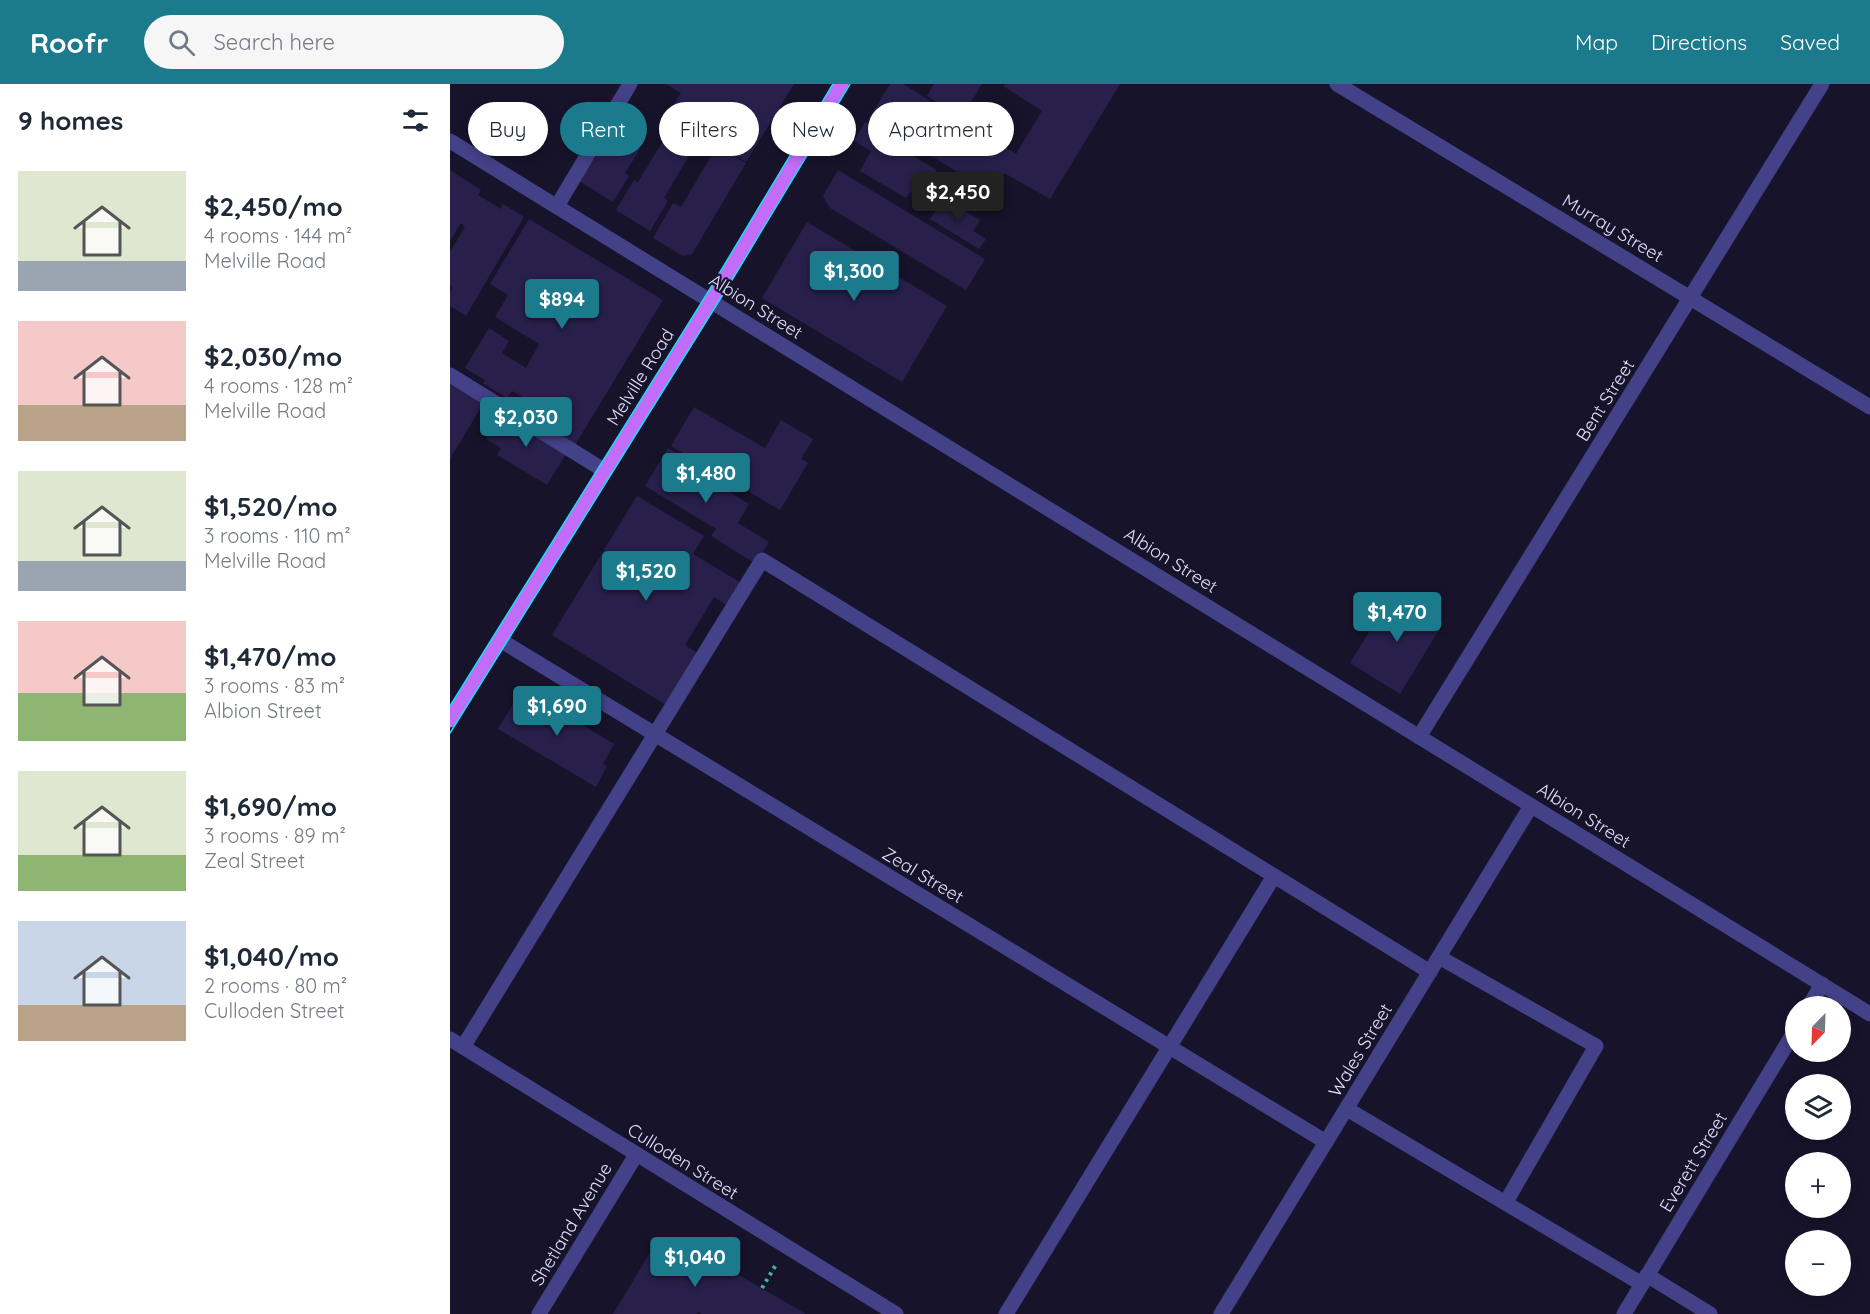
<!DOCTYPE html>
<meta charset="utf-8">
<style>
body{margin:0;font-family:Quicksand,sans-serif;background:#f6f6f7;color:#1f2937;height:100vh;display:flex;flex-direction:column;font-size:22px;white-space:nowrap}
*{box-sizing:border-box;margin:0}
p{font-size:20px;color:#747a83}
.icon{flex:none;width:33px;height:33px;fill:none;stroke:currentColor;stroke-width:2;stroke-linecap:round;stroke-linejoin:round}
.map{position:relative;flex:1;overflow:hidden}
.drawer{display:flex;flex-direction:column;background:#fff;width:450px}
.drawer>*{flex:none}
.top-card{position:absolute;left:18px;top:18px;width:570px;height:54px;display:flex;gap:12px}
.needle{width:39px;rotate:203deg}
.controls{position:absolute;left:1335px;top:912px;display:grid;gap:12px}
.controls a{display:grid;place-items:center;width:66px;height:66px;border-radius:50%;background:#fff;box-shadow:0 3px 9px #0003;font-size:30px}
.price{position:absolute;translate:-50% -51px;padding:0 14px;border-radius:6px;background:#1b7a8b;color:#fff;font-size:20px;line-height:39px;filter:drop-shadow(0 2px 3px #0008)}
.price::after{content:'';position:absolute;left:50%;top:36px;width:18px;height:14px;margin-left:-9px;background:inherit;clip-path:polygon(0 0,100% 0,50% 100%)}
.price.selected{background:#222;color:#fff}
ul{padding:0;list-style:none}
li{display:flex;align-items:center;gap:18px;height:150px;padding:0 18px}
li span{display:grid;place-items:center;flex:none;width:168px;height:120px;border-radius:0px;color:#555}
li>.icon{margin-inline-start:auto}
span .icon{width:72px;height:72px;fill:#fffc;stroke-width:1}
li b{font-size:26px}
h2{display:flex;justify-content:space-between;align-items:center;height:72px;padding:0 18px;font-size:26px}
.chip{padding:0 21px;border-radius:27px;background:#fff;box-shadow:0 3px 9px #0003;font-size:21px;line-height:54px}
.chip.selected{background:#1b7a8b;color:#fff}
header{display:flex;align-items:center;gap:36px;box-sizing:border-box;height:84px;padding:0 30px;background:#1b7a8b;color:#fff}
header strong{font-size:28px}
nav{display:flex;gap:33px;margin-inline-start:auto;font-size:21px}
.search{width:420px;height:54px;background:#f6f6f7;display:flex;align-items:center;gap:15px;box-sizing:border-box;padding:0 21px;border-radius:33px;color:#747a83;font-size:22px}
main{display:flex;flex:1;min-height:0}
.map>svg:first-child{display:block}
.building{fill:#28204b}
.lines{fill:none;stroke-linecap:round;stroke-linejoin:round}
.path{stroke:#38b8af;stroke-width:4;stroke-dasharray:3 4.5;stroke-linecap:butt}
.minor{stroke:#434187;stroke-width:15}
.major{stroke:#c26cf7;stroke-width:15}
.tram{stroke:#16def2;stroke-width:1.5}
.labels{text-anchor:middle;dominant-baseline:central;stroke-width:4.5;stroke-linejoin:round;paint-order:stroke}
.street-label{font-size:18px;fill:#e2dffd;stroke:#17132b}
</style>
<header>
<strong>Roofr</strong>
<div class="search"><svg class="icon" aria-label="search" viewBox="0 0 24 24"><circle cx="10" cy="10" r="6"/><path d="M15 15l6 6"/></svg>Search here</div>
<nav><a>Map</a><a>Directions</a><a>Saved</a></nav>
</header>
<main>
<section class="drawer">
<h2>9 homes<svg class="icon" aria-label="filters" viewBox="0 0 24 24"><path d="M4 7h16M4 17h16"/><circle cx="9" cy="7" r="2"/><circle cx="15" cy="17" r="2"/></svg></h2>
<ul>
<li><span style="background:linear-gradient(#dfe7d0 75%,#9aa5b1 0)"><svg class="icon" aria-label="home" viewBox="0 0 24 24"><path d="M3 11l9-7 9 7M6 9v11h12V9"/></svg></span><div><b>$2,450/mo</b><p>4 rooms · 144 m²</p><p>Melville Road</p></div></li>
<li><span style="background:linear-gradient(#f6c9c9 70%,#b9a48a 0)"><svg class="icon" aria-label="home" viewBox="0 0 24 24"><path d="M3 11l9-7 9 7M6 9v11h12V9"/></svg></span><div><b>$2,030/mo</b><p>4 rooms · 128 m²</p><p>Melville Road</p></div></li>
<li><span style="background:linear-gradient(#dfe7d0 75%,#9aa5b1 0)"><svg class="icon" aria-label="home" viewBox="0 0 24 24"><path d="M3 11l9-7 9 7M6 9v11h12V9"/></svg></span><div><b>$1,520/mo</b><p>3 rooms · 110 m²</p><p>Melville Road</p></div></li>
<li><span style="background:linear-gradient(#f6c9c9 60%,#8fb573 0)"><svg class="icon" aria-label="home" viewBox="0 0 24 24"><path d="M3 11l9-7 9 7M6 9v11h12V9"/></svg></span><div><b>$1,470/mo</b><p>3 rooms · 83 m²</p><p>Albion Street</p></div></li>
<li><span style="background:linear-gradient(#dfe7d0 70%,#8fb573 0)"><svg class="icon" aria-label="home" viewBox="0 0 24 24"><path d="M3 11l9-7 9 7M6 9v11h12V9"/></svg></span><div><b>$1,690/mo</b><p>3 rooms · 89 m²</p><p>Zeal Street</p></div></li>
<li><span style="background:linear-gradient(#c9d6e8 70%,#b9a48a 0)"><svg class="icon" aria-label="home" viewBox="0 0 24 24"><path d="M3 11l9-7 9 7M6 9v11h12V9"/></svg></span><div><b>$1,040/mo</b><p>2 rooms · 80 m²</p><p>Culloden Street</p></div></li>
</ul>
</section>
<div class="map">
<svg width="1420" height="1230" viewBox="0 0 1420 1230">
<rect width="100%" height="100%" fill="#17132b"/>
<!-- building -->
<g class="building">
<path d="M 216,0 L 344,0 L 296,78 L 218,30 L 231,9 Z"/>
<path d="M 440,0 L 453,0 L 566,70 L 592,27 L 553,2 L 555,0 L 670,0 L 600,115 L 554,89 L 542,109 L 419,34 Z"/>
<path d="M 484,0 L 532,0 L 511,34 L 477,12 Z"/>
<path d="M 415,38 L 441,53 L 438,57 L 487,86 L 471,114 L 460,108 L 456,114 L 410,87 L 421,67 L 404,57 Z"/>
<path d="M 163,49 L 190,65 L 175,89 L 179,92 L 163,118 L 129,97 Z"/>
<path d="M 216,52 L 241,68 L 214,114 L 218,117 L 200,147 L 166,126 L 184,96 L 188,98 Z"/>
<path d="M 267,62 L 296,79 L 242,170 L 233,172 L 203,154 L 223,119 L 231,123 Z"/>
<path d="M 0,86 L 31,106 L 28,111 L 51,125 L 53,120 L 74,133 L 16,232 L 0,222 L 0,209 L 3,203 L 0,201 L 0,168 L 15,143 L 11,139 L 0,157 Z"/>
<path d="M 388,86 L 535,175 L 516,206 L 380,124 L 373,112 Z"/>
<path d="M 494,114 L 530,136 L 523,147 L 536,155 L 529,165 L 480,135 Z"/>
<path d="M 79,135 L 213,216 L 125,361 L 76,332 L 83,319 L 62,307 L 57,314 L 33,299 L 35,296 L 15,284 L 39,244 L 59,257 L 52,269 L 76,284 L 89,260 L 45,233 L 58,211 L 40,200 Z"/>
<path d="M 357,138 L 497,222 L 452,298 L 312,214 Z"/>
<path d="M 0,297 L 34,318 L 0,375 Z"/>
<path d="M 244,323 L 315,364 L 331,336 L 363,355 L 351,375 L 358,379 L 330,426 L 221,362 Z"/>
<path d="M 53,327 L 118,367 L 97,401 L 47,371 L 51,364 L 36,355 Z"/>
<path d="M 218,364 L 243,380 L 241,384 L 299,420 L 288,439 L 319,458 L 306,480 L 261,452 L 266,445 L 195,402 Z"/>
<path d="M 187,412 L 254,452 L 243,470 L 293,500 L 279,523 L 264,513 L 235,561 L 248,569 L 216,621 L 102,551 Z"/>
<path d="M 943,509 L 993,539 L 950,610 L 900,579 Z"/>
<path d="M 72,605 L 164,660 L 153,680 L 157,682 L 146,703 L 48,645 Z"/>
<path d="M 209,1154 L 238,1171 L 242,1164 L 356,1230 L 252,1230 L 248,1228 L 246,1230 L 163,1230 Z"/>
</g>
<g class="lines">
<!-- path -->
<path class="path" d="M 312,1204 L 327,1179"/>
<!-- minor -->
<g class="minor">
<path d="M 887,0 L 1420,323"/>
<path d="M 0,57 L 1420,930"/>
<path d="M 107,122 L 180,0"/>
<path d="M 0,291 L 155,387"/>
<path d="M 50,556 L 876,1058"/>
<path d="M 969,653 L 1372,0"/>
<path d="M 989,873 L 1146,962 L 1056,1118"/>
<path d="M 1359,922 L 1372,900"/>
<path d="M 0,955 L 446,1230"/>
<path d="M 13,963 L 312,476 L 980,888"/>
<path d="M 897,1025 L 1192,1200"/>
<path d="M 1197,1191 L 1260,1230"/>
<path d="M 89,1230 L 186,1071"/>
<path d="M 556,1230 L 824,792"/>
<path d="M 771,1230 L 1081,722"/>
<path d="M 1174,1230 L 1346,945"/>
</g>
<!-- major -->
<path class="major" d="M 0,636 L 274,196 L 391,0"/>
<!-- tram -->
<g class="tram">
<path d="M 0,622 L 255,213 L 383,0"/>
<path d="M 0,649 L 288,186 L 400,0"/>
</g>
</g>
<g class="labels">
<!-- street labels -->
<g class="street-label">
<text transform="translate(1163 144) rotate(31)">Murray Street</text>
<text transform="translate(306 222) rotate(32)">Albion Street</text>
<text transform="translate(190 293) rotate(-58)">Melville Road</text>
<text transform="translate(1155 316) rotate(-58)">Bent Street</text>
<text transform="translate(721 476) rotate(32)">Albion Street</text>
<text transform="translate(1134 731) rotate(32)">Albion Street</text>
<text transform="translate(473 791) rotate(31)">Zeal Street</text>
<text transform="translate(910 966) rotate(-59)">Wales Street</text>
<text transform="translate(233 1077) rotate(32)">Culloden Street</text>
<text transform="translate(1243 1078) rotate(-59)">Everett Street</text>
<text transform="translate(121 1140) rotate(-59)">Shetland Avenue</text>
</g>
</g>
</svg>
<div class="controls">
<a><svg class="needle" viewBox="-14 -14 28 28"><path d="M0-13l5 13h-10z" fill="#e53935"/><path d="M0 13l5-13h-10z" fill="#747a83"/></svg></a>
<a><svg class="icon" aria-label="layers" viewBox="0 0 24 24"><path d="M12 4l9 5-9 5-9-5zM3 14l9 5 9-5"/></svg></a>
<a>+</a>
<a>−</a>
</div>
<b class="price selected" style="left:508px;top:139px">$2,450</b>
<b class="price" style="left:404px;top:218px">$1,300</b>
<b class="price" style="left:112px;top:246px">$894</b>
<b class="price" style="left:76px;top:364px">$2,030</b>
<b class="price" style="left:256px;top:420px">$1,480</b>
<b class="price" style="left:196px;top:518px">$1,520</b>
<b class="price" style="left:947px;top:559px">$1,470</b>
<b class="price" style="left:107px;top:653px">$1,690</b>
<b class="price" style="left:245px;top:1204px">$1,040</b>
<div class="top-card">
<a class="chip">Buy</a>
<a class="chip selected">Rent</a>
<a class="chip">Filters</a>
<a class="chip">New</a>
<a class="chip">Apartment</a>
</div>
</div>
</main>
